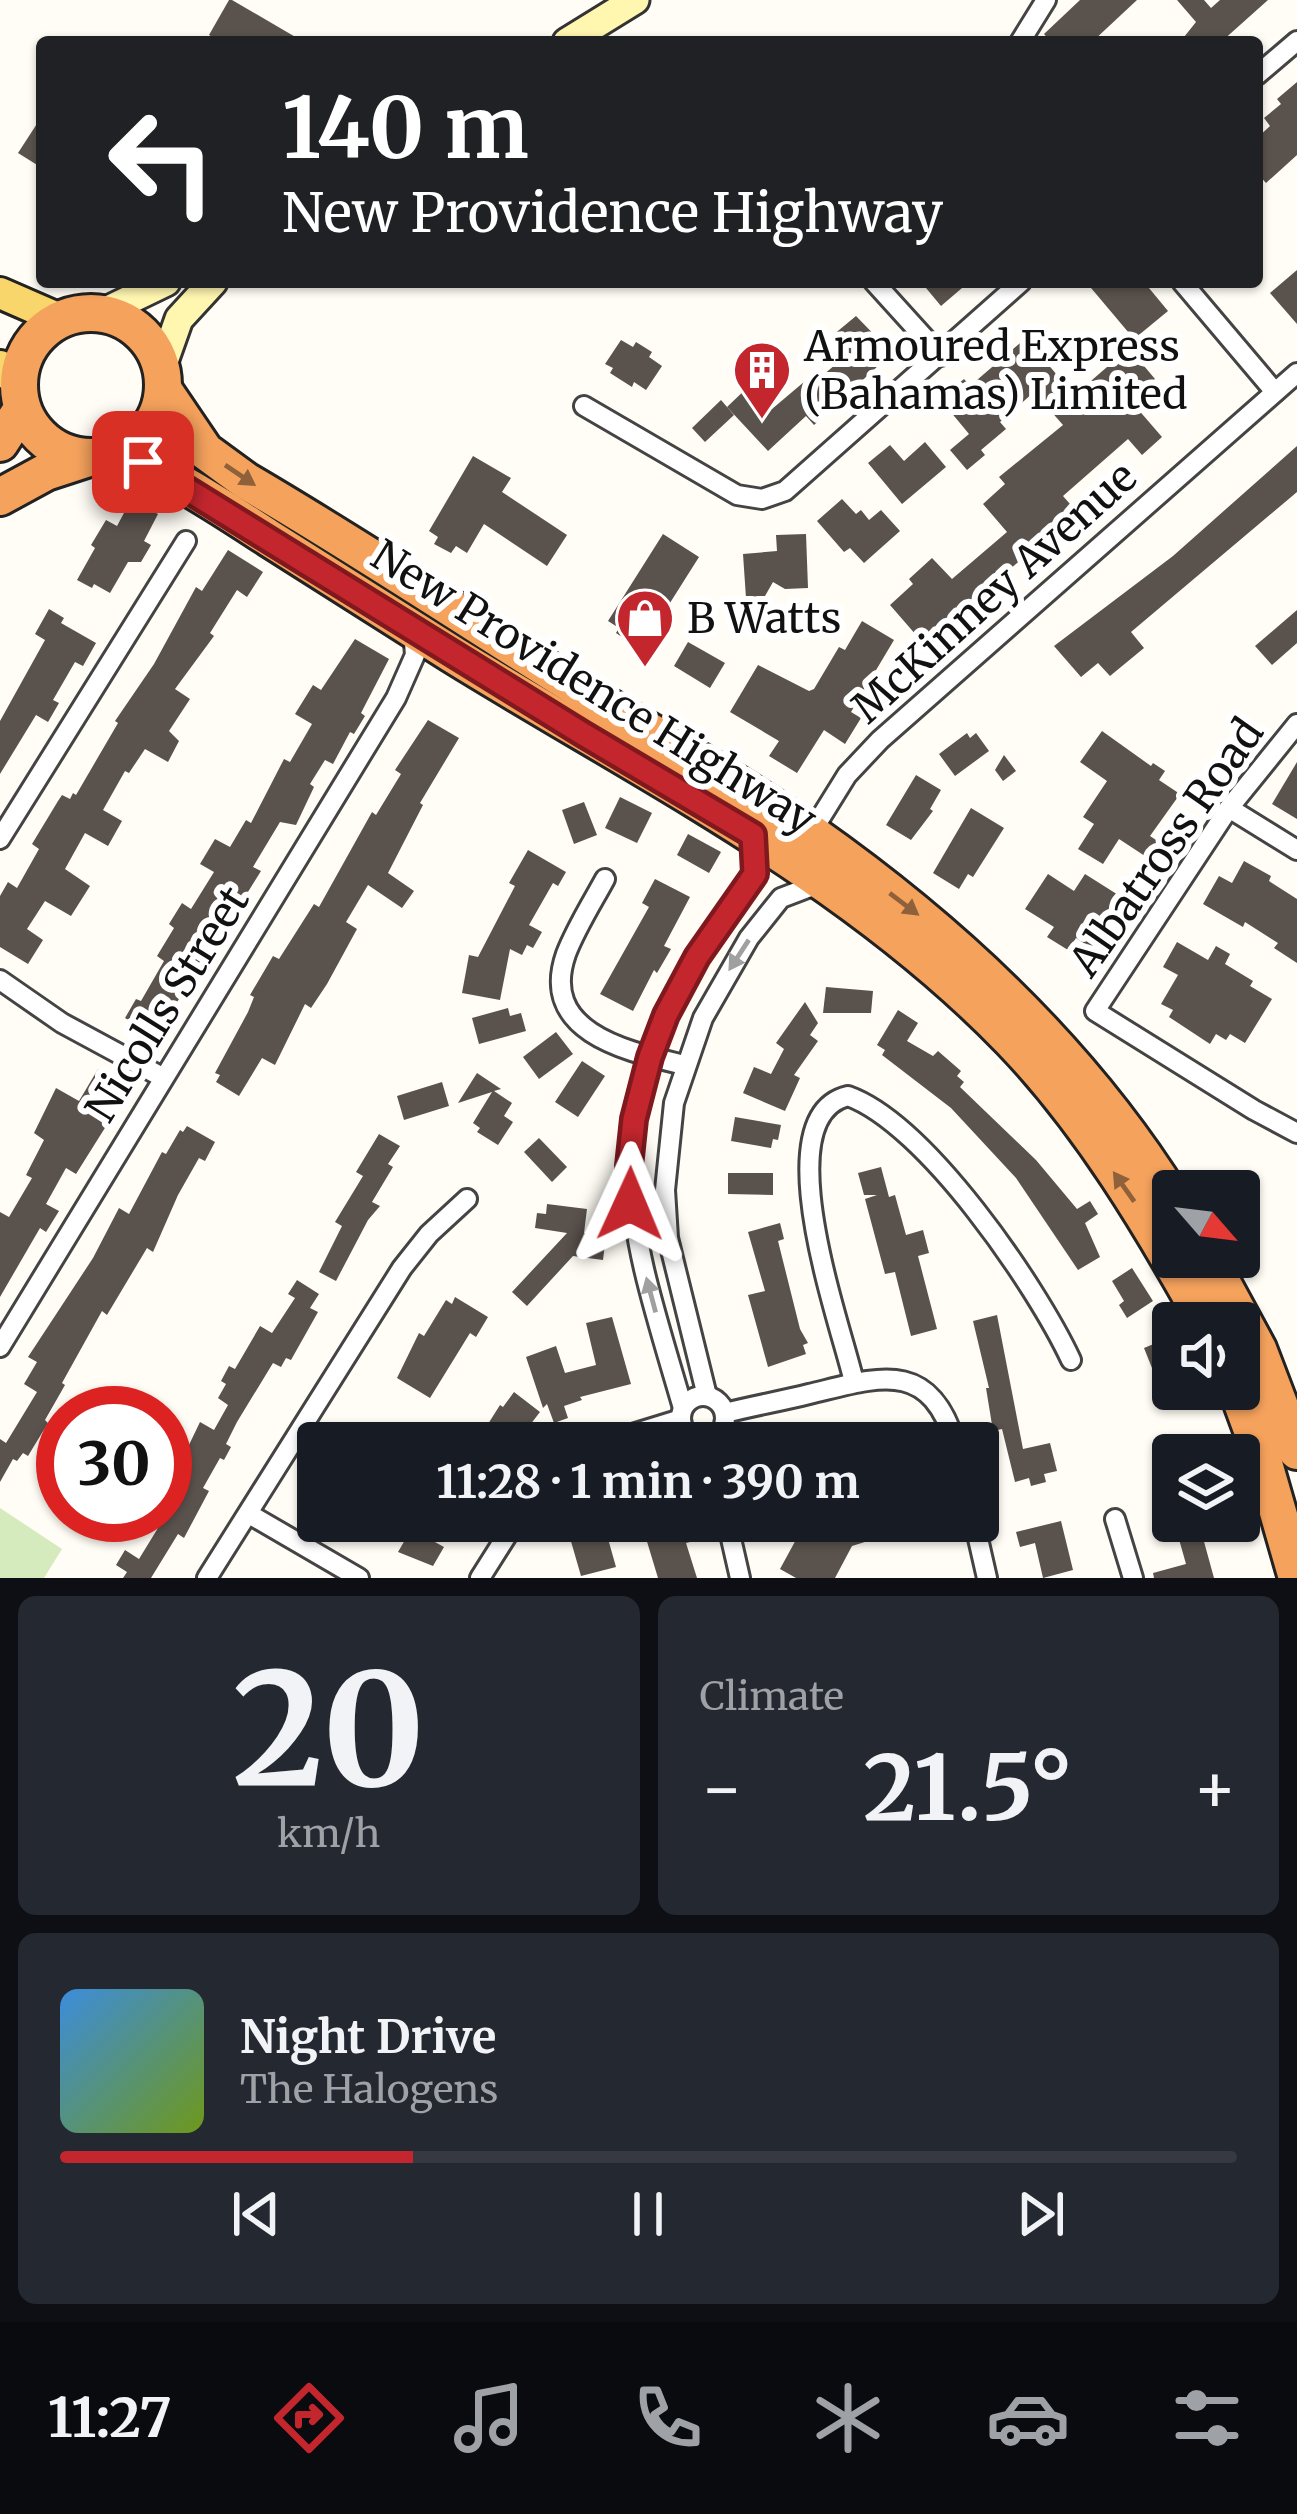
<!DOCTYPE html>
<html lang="en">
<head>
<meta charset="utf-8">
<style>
	:root { --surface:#171b24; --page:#242831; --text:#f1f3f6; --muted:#9ea1a6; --line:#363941; --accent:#c4262e }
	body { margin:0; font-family:Merriweather,serif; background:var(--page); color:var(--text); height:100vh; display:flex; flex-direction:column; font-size:45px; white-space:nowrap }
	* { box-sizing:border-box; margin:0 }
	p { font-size:39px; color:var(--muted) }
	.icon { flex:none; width:66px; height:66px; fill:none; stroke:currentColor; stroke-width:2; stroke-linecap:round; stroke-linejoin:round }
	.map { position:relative; height:1578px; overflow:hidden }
	.sheet { display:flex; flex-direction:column; gap:18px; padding:18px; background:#0d0f14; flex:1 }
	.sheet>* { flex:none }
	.top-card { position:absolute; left:36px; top:36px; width:1227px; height:252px; border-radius:12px; box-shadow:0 3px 9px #0004; background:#202124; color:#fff; overflow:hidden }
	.needle { width:78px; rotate:118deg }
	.tools { position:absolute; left:1152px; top:1170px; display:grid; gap:24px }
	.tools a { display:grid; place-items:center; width:108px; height:108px; border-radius:12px; background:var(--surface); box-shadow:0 3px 9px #0004; font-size:60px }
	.speed { position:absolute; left:36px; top:1386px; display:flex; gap:24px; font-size:60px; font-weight:700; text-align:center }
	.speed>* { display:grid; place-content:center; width:156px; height:156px; border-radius:50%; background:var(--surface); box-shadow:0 3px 9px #0004; line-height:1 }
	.speed .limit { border:18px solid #d22; background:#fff; color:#111 }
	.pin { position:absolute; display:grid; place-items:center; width:102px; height:102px; color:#fff; margin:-51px; border-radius:24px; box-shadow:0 6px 18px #0006 }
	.me { position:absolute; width:132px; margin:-66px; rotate:1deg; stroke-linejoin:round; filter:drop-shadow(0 0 9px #0008) }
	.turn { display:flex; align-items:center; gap:42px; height:252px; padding:0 48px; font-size:54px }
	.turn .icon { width:156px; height:156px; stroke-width:2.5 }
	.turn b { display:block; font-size:84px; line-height:102px }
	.big { font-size:90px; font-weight:700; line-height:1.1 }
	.sheet .widget { flex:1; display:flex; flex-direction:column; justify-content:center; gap:18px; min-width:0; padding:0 42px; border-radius:18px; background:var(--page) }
	.sheet .dial { align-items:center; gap:0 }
	.dial b { font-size:156px; line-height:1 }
	.song { display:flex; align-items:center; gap:36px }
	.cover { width:144px; height:144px; border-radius:18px; background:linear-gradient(135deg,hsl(210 70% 55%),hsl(80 70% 35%)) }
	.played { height:12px; border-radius:6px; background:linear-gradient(90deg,var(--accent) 30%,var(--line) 30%) }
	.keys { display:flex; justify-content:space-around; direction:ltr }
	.heat { display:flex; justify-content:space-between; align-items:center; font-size:66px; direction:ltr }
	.sheet .tiles { flex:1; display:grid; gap:18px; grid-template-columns:1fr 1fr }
	.widget:last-child { grid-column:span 2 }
	.trip { position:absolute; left:297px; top:1422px; width:702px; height:120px; border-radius:12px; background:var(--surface); box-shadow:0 3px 9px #0004; font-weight:700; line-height:120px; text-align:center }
	.tabs { display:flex; height:192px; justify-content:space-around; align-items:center; background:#090b0e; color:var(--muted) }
	.tabs .icon { width:84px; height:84px }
	.tabs .current { color:var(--accent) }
	.tabs b { font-size:54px; color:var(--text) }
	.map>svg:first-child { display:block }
	.green { fill:#d5ebbd }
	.building { fill:#5a524d }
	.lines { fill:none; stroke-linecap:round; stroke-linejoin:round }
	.street-casing { stroke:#444; stroke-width:24 }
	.secondary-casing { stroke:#333; stroke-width:33 }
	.primary-casing { stroke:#222; stroke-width:36 }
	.highway-casing { stroke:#222; stroke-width:42 }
	.street { stroke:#fff; stroke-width:18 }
	.secondary { stroke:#fff6b0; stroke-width:27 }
	.primary { stroke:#f9d66b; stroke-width:30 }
	.highway { stroke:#f5a25d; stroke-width:36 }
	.oneway { fill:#8e613b }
	.oneway2 { fill:#a0a0a0 }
	.route-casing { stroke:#7f191e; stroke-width:30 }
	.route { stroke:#c4262e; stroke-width:21 }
	.labels { text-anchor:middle; stroke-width:12; stroke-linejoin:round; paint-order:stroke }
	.poi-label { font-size:42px; fill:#111; stroke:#fff; text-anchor:start }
	.street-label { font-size:42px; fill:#111; stroke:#fff }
</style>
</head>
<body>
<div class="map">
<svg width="1297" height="1578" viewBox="0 0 1297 1578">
	<rect width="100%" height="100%" fill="#fffdf5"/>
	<polygon class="green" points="0,1508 62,1549 44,1578 0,1578"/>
	<g class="building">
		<polygon points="229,0 232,0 304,42 221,42 209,35"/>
		<polygon points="1080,0 1137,0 1092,42 1051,42 1044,34"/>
		<polygon points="1177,0 1204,0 1211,8 1220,0 1268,0 1221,42 1180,42 1196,22"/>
		<polygon points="1297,82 1297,155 1266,183 1257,173 1257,138 1270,126 1264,118 1281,104 1277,99"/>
		<polygon points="42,116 42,168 18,153"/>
		<polygon points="1297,270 1297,324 1270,293"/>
		<polygon points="921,282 969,282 941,306"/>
		<polygon points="1086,282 1144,282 1168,311 1134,339"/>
		<polygon points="856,316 892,353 814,425 806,416 768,451 727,407 750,385 772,409 811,376 815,382 843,358 827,340"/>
		<polygon points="1026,338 1062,381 1064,378 1077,393 1129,348 1155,379 1130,400 1162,437 1142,455 1128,439 1063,496 1077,512 923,643 890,605 913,584 909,579 932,558 952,579 1007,532 983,504 1005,484 999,477 1063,425 1034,392 1000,422 1006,429 981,450 985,455 967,470 950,450 969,434 940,399 964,379 970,386"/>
		<polygon points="621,340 633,347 636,342 652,352 649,357 662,366 646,390 634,382 632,387 610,373 613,368 605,364"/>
		<polygon points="721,400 734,415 705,442 692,428"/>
		<polygon points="925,442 946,467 902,504 868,463 890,445 904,461"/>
		<polygon points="1297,446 1297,492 1131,632 1144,648 1110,676 1098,663 1081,677 1054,646 1173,556"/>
		<polygon points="473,456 511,478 502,492 567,535 547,566 484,524 467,553 456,546 451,553 434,544 438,537 429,531"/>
		<polygon points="842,499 856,514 861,510 869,520 881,510 900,531 864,563 850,548 844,552 817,521"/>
		<polygon points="131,500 158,514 144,541 151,545 141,562 128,562 110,593 94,584 92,588 77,580 95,548 91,545 106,520 117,526"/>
		<polygon points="663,534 699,557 644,644 634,638 631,643 616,633 619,628 608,621"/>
		<polygon points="806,534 808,588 785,589 773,582 765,596 746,598 743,554 777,551 776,535"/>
		<polygon points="228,550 263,572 247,597 237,590 210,633 214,636 175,689 190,699 169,731 179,741 168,762 145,749 129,773 125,771 103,810 122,821 108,846 85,833 65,869 90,886 71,916 45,901 27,929 43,940 28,964 0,947 0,896 8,882 17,888 39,849 32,844 58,801 62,795 70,799 73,793 76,795 118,723 115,721 154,664 196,587 202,591"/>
		<polygon points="49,609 64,618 61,623 96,643 83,666 75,662 53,700 59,703 48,722 36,715 0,774 0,721 45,640 35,634"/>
		<polygon points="1297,610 1297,643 1272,665 1255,646"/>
		<polygon points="862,621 894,640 851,712 861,718 845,744 824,730 797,773 769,756 779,741 730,712 758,665 809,691 814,689 839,647 845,650"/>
		<polygon points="355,639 389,659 361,713 365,716 354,734 350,732 333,764 325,760 310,784 314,787 296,825 280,822 253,867 261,871 225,929 228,931 215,952 209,949 161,1029 155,1028 152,1033 125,1018 136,999 141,1001 164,961 157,956 174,928 169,924 182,903 191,909 214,872 200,864 215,839 230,847 246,820 251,823 284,759 290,762 312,724 295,714 313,685 321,690"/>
		<polygon points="688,642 725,663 710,688 674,666"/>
		<polygon points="428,720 459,738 420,803 423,805 388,873 414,891 402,908 368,885 346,922 357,929 327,984 311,1008 305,1004 275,1065 262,1058 239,1096 216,1082 220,1075 215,1073 248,1012 254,997 250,995 273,956 279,959 314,904 319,907 372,812 376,815 401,774 395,770"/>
		<polygon points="1102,731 1151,766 1153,763 1165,771 1159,780 1180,794 1150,836 1162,844 1151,860 1119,839 1103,864 1078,849 1094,824 1083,817 1107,781 1080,762"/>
		<polygon points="967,733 970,738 976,733 989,751 955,776 939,754"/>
		<polygon points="1004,755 1016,771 1003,781 995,770"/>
		<polygon points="1297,762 1297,819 1272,804"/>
		<polygon points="916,775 941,790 930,809 933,811 911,840 886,825"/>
		<polygon points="620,797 652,813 637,843 605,828"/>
		<polygon points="584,802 597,835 574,844 562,810"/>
		<polygon points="971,808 1004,828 973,877 968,874 959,889 933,873"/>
		<polygon points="688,834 721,852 709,873 677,855"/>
		<polygon points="528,850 566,872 558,886 553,883 529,925 542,932 533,948 527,945 522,955 510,949 500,1000 462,993 469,955 478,957 515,886 509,883"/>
		<polygon points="1244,861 1271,876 1269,881 1297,899 1297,963 1274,948 1278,943 1245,922 1243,927 1203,904 1219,876 1232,883"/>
		<polygon points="1048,874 1074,891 1085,874 1123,898 1091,948 1076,938 1068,950 1047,937 1054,927 1025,909"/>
		<polygon points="655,879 690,897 664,946 671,949 657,973 654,970 633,1011 600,994 649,907 642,903"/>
		<polygon points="1177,942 1208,960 1216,946 1230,954 1225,964 1253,981 1250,986 1272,999 1245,1043 1230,1034 1226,1040 1216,1034 1210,1044 1169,1017 1173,1010 1161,1004 1178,975 1163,967"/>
		<polygon points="826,987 873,991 871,1013 823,1013"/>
		<polygon points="805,1002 818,1023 810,1035 818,1041 794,1075 800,1078 785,1111 743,1093 754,1067 771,1074 784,1049 776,1043"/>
		<polygon points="508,1008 510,1016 521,1013 526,1031 479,1044 472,1018"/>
		<polygon points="898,1010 918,1023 907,1041 933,1056 938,1051 961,1071 957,1076 964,1082 960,1087 1036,1160 1077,1209 1090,1201 1098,1214 1085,1223 1100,1257 1078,1270 1016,1178 951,1108 882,1055 885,1050 877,1045"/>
		<polygon points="556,1032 573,1054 539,1079 523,1057"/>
		<polygon points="582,1061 605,1076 578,1117 555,1102"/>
		<polygon points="98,1069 130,1088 76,1174 66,1168 46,1204 59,1211 46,1232 40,1228 0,1297 0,1212 9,1217 32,1178 26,1175 44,1140 34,1133 56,1088 79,1101"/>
		<polygon points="477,1073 501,1089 494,1091 512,1103 504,1116 513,1122 498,1145 477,1132 480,1128 473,1123 492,1092 458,1103"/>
		<polygon points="442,1082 449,1106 404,1120 397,1096"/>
		<polygon points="735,1117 781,1125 778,1140 773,1139 771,1148 731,1141"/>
		<polygon points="187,1126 215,1142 205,1161 199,1158 178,1195 153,1252 147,1248 107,1315 102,1311 62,1383 65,1385 45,1420 48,1423 28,1456 23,1453 17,1461 13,1459 0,1482 0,1439 6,1443 37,1392 24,1384 37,1362 28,1357 93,1258 119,1208 129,1214 162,1152 166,1154 180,1130 183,1132"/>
		<polygon points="379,1134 400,1146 388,1164 393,1167 372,1202 380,1206 368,1220 336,1281 319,1272 342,1226 335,1222 363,1176 356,1172"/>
		<polygon points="539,1138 567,1167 552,1182 524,1152"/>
		<polygon points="881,1167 889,1197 895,1195 906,1235 923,1230 929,1253 918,1256 937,1329 911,1336 895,1272 885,1274 865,1199 877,1195 864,1195 858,1173"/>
		<polygon points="728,1173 773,1173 773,1195 728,1194"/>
		<polygon points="547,1204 587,1209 584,1233 606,1236 603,1260 573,1256 527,1306 512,1292 567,1233 535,1228 537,1213 546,1214"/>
		<polygon points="780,1223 784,1239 778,1241 800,1329 808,1343 803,1345 806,1354 768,1367 748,1295 765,1291 748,1232"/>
		<polygon points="1132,1268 1153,1301 1127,1318 1119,1305 1124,1301 1112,1281"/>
		<polygon points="297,1280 319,1294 310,1308 318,1312 291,1360 286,1358 281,1367 273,1363 237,1422 226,1444 231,1447 224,1460 220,1458 203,1488 209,1491 184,1538 178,1534 151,1578 123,1578 127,1572 116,1565 125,1550 139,1559 158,1528 155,1526 165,1515 183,1477 176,1472 200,1422 214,1430 228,1405 218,1398 226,1384 221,1381 229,1366 235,1369 260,1326 272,1333 295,1298 288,1294"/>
		<polygon points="455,1297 488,1317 476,1337 470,1333 430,1398 397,1378 419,1333 424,1336 446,1300 452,1304"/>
		<polygon points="997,1315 1023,1449 1050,1443 1057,1471 1044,1474 1046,1482 1031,1486 1029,1478 1015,1482 1002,1429 993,1431 986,1388 989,1388 973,1321"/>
		<polygon points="612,1317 631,1384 580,1397 582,1400 564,1406 568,1418 554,1423 547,1404 543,1408 526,1357 556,1346 565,1373 596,1365 586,1323"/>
		<polygon points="1173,1336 1173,1370 1156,1378 1144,1348"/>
		<polygon points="514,1392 540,1412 516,1443 476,1443 500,1405 503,1407"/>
		<polygon points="416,1521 432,1521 424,1536 444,1547 433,1566 398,1552"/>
		<polygon points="574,1521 603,1521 616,1567 581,1576 568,1531 576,1528"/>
		<polygon points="662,1521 685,1524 690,1542 686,1543 697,1578 658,1578 645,1535 654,1532 652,1524"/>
		<polygon points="769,1521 862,1521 868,1541 852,1546 835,1578 796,1578 780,1569 798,1536"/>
		<polygon points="1061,1521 1073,1570 1043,1578 1035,1543 1020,1547 1016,1532"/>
		<polygon points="1189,1521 1246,1521 1247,1525 1203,1538 1214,1578 1154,1578 1153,1573 1186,1564 1175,1525"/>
	</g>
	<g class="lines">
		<g class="street-casing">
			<g id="street">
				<polyline points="1020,42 1046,0"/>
				<polyline points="1257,75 1297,41"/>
				<polyline points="874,282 941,356"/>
				<polyline points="1182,282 1275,392"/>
				<polyline points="584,406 737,495 762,499 785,491 1021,282"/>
				<polyline points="1297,724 1229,808 1095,1011 1254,1110 1297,1133"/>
				<polyline points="1229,808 1297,850"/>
				<polyline points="811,833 847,775 880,740 1297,373"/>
				<polyline points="0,839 186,541"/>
				<path d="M605,879C592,903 576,928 566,954C538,1034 631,1052 684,1065"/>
				<polyline points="0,980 62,1023 162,1077"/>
				<polyline points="0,1347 396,698 415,655 413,630"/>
				<path d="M854,1382C841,1325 764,1116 848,1096C926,1124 1036,1285 1071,1360"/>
				<polyline points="707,1396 668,1238 665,1190 674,1103 703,1018 749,938 781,898 823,882"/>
				<circle cx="703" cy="1418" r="22"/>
				<path d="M683,1408C632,1233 596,1147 688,975C701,950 717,928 732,905C739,896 750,885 754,875C757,866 754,849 754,839"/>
				<path d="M725,1413C753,1406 781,1401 809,1394C877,1378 929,1357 955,1443"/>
				<polyline points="603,1443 681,1419"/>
				<polyline points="249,1514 359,1578"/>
				<polyline points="1115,1519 1133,1578"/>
				<polyline points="727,1521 740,1578"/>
				<polyline points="974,1521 987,1578"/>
				<polyline points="207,1578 402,1268 429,1234 467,1199"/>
				<polyline points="480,1578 516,1521"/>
			</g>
		</g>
		<g class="secondary-casing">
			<g id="secondary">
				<polyline points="567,42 635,0"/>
				<polyline points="102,313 166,282"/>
				<polyline points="162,367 179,319 213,282"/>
			</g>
		</g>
		<g class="primary-casing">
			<g id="primary">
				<polyline points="0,293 62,320"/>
				<polyline points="0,366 20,385"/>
			</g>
		</g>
		<g class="highway-casing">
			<g id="highway">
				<circle cx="91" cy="385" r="72"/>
				<path d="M163,389L205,451L246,481C359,547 468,620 579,689C656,736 737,781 811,833C953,933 1081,1052 1173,1200"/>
				<polyline points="0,443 22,409"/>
				<path d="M119,453C172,474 221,507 269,538C330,577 391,616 452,654C644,773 852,875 1011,1040C1090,1122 1151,1224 1206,1323"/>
				<polyline points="0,497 46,472 89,458"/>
				<polyline points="1208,1257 1258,1349 1297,1451"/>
				<polyline points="1237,1389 1263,1460 1297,1578"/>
			</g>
		</g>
		<use href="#street" class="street"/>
		<use href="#secondary" class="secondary"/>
		<use href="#primary" class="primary"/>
		<use href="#highway" class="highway"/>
	</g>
	<defs><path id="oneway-solid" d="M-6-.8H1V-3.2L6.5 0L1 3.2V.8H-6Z" transform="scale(3)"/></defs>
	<g class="oneway">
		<use href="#oneway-solid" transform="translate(240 475) rotate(34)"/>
		<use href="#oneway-solid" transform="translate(904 904) rotate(37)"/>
		<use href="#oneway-solid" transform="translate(1124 1187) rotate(-125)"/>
	</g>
	<g class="oneway2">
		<use href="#oneway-solid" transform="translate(739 955) rotate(123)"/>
		<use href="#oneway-solid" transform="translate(651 1295) rotate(-105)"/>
	</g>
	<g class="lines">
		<g class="route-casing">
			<polyline id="route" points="143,462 583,734 753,835 755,874 697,957 666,1015 650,1057 634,1119 629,1166 630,1204"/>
		</g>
		<use href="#route" class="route"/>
	</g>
	<defs>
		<g id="building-pin" transform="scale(3)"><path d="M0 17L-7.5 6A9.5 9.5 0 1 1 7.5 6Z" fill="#c4262e" stroke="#fff"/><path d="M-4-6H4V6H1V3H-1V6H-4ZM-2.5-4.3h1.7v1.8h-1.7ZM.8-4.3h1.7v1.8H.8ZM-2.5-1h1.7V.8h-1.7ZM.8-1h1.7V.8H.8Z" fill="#fff"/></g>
		<g id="shop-pin" transform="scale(3)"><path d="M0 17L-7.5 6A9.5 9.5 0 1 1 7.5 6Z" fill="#c4262e" stroke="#fff"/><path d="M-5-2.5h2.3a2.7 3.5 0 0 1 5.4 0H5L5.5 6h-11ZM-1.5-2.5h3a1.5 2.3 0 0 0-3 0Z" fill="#fff"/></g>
	</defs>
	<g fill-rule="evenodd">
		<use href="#building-pin" x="762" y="370"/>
		<use href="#shop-pin" x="645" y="618"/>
	</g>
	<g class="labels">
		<g class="poi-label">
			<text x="804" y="361">Armoured Express<tspan x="804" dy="48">(Bahamas) Limited</tspan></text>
			<text x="687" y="633">B Watts</text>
		</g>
		<g class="street-label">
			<text transform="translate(994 592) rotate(-42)" y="15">McKinney Avenue</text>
			<text transform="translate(594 687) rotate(32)" y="15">New Providence Highway</text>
			<text transform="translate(1166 847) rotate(-55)" y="15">Albatross Road</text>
			<text transform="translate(167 1004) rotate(-58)" y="15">Nicolls Street</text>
		</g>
	</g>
</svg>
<div class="tools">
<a><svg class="needle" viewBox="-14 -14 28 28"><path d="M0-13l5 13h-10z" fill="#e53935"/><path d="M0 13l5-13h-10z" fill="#9ea1a6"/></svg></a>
<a><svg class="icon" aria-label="sound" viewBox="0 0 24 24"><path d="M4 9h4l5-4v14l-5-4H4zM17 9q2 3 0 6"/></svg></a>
<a><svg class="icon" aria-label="layers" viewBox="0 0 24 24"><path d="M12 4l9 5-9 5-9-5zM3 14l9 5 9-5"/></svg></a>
</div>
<div class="speed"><div class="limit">30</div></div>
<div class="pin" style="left:143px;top:462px;background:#d93025"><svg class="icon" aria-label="arrive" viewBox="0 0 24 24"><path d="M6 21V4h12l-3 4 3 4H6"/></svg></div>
<svg class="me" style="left:630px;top:1204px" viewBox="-20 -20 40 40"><path d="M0-17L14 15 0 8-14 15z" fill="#c4262e" stroke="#fff" stroke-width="4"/></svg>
<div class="trip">11:28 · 1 min · 390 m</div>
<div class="top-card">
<div class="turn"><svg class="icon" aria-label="left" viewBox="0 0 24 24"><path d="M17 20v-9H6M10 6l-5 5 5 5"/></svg><div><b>140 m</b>New Providence Highway</div></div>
</div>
</div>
<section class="sheet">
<div class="tiles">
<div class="widget dial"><b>20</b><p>km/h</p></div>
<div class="widget"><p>Climate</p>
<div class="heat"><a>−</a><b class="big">21.5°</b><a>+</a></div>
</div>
<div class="widget">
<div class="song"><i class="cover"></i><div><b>Night Drive</b><p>The Halogens</p></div></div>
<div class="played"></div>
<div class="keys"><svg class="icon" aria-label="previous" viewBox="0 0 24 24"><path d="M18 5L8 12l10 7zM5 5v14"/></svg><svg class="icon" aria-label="pause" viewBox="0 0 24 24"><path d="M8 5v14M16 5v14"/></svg><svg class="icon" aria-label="next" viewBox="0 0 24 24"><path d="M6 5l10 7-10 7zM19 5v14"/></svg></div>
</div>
</div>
</section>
<nav class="tabs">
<b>11:27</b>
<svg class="icon current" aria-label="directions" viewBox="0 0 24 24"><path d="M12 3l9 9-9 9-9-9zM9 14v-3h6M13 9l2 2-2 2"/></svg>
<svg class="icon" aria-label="music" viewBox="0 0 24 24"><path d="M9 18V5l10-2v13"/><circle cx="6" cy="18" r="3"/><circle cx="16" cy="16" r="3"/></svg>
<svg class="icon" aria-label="phone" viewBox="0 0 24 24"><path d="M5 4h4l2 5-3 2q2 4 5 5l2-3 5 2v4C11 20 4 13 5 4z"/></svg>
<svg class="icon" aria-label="climate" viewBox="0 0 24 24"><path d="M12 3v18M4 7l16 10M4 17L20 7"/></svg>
<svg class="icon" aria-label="car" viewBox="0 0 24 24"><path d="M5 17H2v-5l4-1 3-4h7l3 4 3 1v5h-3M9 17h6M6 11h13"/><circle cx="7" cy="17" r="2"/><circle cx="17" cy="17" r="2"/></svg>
<svg class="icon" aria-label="filters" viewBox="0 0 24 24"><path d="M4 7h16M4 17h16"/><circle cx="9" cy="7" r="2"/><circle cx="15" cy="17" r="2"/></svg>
</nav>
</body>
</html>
